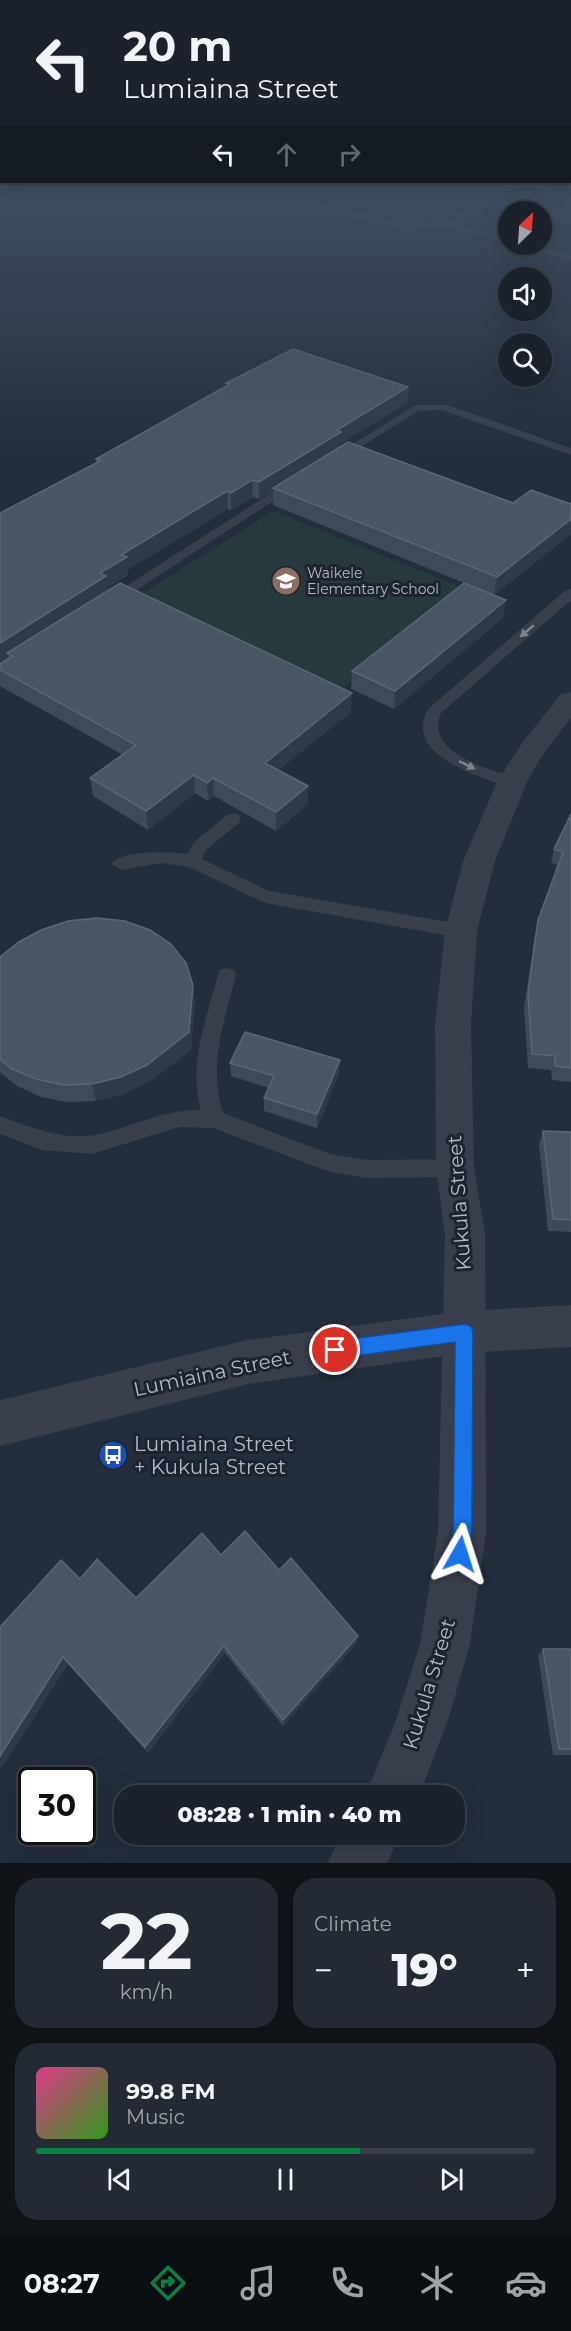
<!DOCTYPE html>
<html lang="en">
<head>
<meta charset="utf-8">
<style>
	:root { --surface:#1b222c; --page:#242a34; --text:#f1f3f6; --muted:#a0a4a9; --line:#393f48; --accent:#0b8043 }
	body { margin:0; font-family:Montserrat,sans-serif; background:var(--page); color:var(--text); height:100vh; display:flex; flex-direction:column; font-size:22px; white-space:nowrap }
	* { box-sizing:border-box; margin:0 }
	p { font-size:20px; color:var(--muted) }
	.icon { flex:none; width:33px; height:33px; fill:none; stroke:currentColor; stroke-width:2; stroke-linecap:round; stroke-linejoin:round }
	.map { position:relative; height:1863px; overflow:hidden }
	.sheet { display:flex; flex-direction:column; gap:15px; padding:15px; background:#0f1318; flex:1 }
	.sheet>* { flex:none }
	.guide { position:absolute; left:0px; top:0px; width:572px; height:183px; box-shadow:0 6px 24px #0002,0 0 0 2px var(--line); background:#1b222c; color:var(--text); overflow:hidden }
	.needle { width:39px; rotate:25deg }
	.tools { position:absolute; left:498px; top:201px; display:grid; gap:12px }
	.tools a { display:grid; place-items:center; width:54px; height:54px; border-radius:50%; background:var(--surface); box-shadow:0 6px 24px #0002,0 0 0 2px var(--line); font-size:30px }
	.speed { position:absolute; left:18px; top:1767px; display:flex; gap:12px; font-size:30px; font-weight:700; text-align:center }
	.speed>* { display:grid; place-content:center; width:78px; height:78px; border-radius:50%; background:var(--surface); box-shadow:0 6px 24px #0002,0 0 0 2px var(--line); line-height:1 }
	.speed .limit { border:3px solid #111; border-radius:9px; background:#fff; color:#111 }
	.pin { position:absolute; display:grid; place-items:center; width:51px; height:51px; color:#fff; margin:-26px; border:3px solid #fff; border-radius:50%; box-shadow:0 2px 6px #0007 }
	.me { position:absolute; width:66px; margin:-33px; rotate:6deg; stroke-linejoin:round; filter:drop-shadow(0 0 4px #0008) }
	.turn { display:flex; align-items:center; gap:21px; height:126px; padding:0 24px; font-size:27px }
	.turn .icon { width:78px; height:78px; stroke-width:2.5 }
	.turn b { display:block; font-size:42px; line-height:51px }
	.lanes { display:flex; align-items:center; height:57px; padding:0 24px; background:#0003; justify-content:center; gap:30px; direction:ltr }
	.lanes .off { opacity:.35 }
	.big { font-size:45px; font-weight:800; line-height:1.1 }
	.sheet .widget { flex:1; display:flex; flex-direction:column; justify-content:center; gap:9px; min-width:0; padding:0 21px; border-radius:24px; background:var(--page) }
	.sheet .dial { align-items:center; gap:0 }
	.dial b { font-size:78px; line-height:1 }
	.song { display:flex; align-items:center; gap:18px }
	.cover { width:72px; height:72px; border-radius:9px; background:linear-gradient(135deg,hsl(330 70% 55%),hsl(110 70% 35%)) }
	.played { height:6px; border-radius:3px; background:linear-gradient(90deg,var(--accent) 65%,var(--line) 65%) }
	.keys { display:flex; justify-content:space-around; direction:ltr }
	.heat { display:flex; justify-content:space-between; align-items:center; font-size:33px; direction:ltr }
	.sheet .tiles { flex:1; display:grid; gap:15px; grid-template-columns:1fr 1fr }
	.widget:last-child { grid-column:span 2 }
	.trip { position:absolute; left:114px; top:1785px; width:351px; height:60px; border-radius:24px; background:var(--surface); box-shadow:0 6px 24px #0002,0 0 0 2px var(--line); font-weight:800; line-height:60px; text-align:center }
	.dock { display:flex; height:96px; justify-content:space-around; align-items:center; background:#0b0e12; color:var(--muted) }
	.dock .icon { width:42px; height:42px }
	.dock .current { color:var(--accent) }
	.dock b { font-size:27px; color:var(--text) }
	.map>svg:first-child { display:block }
	.green { fill:#26393c }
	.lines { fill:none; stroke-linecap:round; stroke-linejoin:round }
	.service { fill:#383f4b; fill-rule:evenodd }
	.minor { fill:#383f4b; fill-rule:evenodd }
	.tertiary { fill:#383f4b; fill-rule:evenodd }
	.wall { fill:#3f4958 }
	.shaded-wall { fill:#2f3948 }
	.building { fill:#4b5664; stroke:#5c6573; stroke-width:1.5 }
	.oneway { fill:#7c838f }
	.route { fill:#1a73e8; stroke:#114b97; stroke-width:1.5 }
	.labels { text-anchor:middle; stroke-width:6; stroke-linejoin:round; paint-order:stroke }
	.far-poi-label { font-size:14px; fill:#b3bac6; stroke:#1d2430; text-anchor:start }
	.near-street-label { font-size:20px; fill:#b3bac6; stroke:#1d2430 }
	.near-poi-label { font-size:20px; fill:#b3bac6; stroke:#1d2430; text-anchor:start }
</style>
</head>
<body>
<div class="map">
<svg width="571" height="1863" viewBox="0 0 571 1863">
	<rect width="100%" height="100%" fill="#242d3b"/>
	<polygon class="green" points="273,511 468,590 332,697 130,601"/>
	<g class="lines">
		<g class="service">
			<path d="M282,196H294C343,208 394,229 445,223C463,220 472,196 492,196L456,224L508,238V243L450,228L404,230Z"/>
			<polygon points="519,244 534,244 571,255 571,261"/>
			<polygon points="416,405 447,405 571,448 571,455 442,410 418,411 340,460 330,458"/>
			<polygon points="288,482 298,485 115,604 105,604 103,601"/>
			<path d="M571,589V600L441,713C424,753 490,770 518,778L520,782L518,786C508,788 496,783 486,779C457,769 405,746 429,708L566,590Z"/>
			<path d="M233,813L239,815L241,819L239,823L206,850L202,859L269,891L461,924L467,926L470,931L467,936L461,938L265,903L189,867L161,863L121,870L112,864C121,849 172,852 187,854L194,842L227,815Z"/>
			<path d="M227,968L234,970L236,975C224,1022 208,1065 223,1113L330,1154L367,1160L455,1159L462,1161L466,1168L462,1175L455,1177L367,1178L330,1172L213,1128L179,1127L92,1154L42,1150L0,1134V1116C28,1126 64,1141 94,1135C131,1128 163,1109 201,1110C188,1064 206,1019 218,975L220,970Z"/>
		</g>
		<g class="minor">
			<polygon points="571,692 571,718 543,754 527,782 495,861 477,931 471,1024 474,1168 485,1234 486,1532 470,1644 448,1720 419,1796 365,1796 396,1720 420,1644 438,1532 445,1234 436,1168 435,1024 445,931 463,861 497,782 522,743 561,694"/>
			<polygon points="341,1834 400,1834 387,1863 328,1863"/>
		</g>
		<polygon class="tertiary" points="571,1305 571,1347 464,1353 248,1384 0,1446 0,1400 248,1340 464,1311"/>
	</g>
	<g class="wall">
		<polygon points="571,199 571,224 550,219 552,209"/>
		<polygon points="226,383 408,387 407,403 340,444 340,446 571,534 494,595 506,600 503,618 394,709 351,689 352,671 464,583 273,505 273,491 259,499 253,497 231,510 228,509 128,569 128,575 108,587 108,590 351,712 278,770 308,786 308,804 276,831 214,796 208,801 195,793 148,830 93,796 90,778 123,755 0,686 0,664 8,658 0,663 96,463 96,459 226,386"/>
		<polygon points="571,814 571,1082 552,1080 551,1070 528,1068 524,1008 535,934 538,920 558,865 551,863 554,849"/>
		<polygon points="0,957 195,1002 191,1050 149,1082 124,1094 96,1101 67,1102 41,1097 17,1086 0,1072"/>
		<polygon points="340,1060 339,1073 317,1128 264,1111 264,1098 269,1088 231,1076 230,1063"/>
		<polygon points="543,1131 571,1132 571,1232 548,1231 539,1144"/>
		<polygon points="221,1555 279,1570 357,1643 283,1726 225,1653 148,1753 68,1664 2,1767 0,1765 0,1627 80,1579 136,1598"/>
		<polygon points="543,1649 571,1649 571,1755 553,1755 538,1656"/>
	</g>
	<g class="shaded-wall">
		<polygon points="408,387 407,403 340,444 340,448 273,488 273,491 259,499 259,482 337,430"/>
		<polygon points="252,480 253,497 231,510 231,493"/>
		<polygon points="227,491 228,509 128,569 128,575 108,587 109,594 7,653 8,658 0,663 0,643 100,573 121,555"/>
		<polygon points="571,519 571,534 494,595 497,577"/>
		<polygon points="506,600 503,618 394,709 395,691"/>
		<polygon points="352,693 351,712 265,781 265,763"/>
		<polygon points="194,775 195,793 148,830 146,811"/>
		<polygon points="213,778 214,796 208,801 207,783"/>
		<polygon points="308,786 308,804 276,831 276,812"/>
		<polygon points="193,985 195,1002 191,1050 149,1082 124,1094 96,1101 92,1084"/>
		<polygon points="340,1060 339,1073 317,1128 317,1114"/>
		<polygon points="358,1636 357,1643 283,1726 283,1720"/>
		<polygon points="224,1646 225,1653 148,1753 145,1747"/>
		<polygon points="63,1657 68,1664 2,1767 0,1765 0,1756"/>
	</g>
	<g class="building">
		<polygon points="571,199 571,213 552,209"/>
		<polygon points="293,349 408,387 337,430 341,432 259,482 252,480 231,493 227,491 121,555 127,557 100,573 106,576 0,643 0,513 100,461 96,459 230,384 226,383"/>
		<polygon points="348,442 513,503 531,490 571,504 571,519 497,577 273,488"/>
		<polygon points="120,583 352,693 265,763 308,786 276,812 213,778 207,783 194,775 146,811 90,778 136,745 0,670 0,664 13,656 7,653"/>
		<polygon points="464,583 506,600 395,691 352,671"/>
		<polygon points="571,814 571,1068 555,1066 555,1056 532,1054 528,994 538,920 563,852 554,849"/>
		<polygon points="97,918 125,921 150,930 171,944 186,963 193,985 189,1032 147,1065 121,1077 92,1084 63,1085 36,1079 12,1069 0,1059 0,957 19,942 41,930 68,921"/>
		<polygon points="245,1032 340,1060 317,1114 264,1098 274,1076 230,1063"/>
		<polygon points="543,1131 571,1132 571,1220 553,1219"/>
		<polygon points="245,1531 279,1570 291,1558 358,1636 283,1720 224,1646 145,1747 63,1657 0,1756 0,1627 61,1560 80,1579 97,1559 136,1598 202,1533 221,1555"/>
		<polygon points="543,1649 571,1649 571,1749 559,1749"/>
	</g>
	<defs><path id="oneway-solid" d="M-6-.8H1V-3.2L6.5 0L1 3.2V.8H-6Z" transform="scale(1.5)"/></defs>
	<g class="oneway">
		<use href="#oneway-solid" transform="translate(527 631) rotate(139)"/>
		<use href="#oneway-solid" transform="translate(467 765) rotate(26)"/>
	</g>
	<linearGradient id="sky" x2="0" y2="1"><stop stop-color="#141920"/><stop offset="0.43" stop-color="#3f4c60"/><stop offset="1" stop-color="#3f4c60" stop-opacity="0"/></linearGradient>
	<rect width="571" height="456" fill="url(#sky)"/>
	<polygon class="route" points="464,1324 471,1326 473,1332 472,1532 467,1561 460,1564 453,1561 450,1554 453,1532 455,1342 335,1359 328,1356 326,1350 328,1344 335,1341"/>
	<defs>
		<g id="school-disc" transform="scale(1.5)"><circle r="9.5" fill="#8d6e63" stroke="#1d2430"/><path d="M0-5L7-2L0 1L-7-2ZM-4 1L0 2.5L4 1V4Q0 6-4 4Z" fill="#fff"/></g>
		<g id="bus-disc" transform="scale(1.5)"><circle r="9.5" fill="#1a4fb4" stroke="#1d2430"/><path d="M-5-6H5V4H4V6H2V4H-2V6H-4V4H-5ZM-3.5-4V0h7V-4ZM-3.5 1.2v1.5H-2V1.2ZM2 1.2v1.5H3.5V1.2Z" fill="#fff"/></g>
	</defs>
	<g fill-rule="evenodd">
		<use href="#school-disc" x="286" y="581"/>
		<use href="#bus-disc" x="113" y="1455"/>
	</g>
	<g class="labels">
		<g class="far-poi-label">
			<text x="307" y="578">Waikele<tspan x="307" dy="16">Elementary School</tspan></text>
		</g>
		<g class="near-street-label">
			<text transform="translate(459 1203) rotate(-94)" y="7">Kukula Street</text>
			<text transform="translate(212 1373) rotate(-12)" y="7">Lumiaina Street</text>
			<text transform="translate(429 1684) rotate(-73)" y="7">Kukula Street</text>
		</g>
		<g class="near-poi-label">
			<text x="134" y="1451">Lumiaina Street<tspan x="134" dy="23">+ Kukula Street</tspan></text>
		</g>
	</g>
</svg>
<div class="tools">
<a><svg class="needle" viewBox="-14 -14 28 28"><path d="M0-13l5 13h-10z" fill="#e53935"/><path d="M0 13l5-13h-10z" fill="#a0a4a9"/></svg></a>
<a><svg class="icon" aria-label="sound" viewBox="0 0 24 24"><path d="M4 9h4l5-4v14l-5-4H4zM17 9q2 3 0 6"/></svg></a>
<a><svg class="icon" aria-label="search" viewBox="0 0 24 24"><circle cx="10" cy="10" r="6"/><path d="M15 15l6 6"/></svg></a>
</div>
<div class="speed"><div class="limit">30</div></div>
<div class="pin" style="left:335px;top:1350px;background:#d93025"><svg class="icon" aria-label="arrive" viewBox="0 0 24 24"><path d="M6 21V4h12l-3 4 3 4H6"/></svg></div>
<svg class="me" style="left:460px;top:1554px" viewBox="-20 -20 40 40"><path d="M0-17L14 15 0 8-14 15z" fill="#1a73e8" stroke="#fff" stroke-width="4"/></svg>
<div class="trip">08:28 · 1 min · 40 m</div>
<div class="guide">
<div class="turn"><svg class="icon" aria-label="left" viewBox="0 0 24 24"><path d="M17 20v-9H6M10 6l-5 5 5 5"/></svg><div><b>20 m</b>Lumiaina Street</div></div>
<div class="lanes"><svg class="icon" aria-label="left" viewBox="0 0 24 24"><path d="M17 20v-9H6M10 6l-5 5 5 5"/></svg><svg class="icon off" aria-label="ahead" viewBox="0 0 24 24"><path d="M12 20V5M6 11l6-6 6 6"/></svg><svg class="icon off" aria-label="right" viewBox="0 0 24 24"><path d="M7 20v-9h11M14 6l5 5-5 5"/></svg></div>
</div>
</div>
<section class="sheet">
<div class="tiles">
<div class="widget dial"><b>22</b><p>km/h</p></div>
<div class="widget"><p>Climate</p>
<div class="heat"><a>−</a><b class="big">19°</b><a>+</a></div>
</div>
<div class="widget">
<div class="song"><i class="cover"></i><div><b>99.8 FM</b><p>Music</p></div></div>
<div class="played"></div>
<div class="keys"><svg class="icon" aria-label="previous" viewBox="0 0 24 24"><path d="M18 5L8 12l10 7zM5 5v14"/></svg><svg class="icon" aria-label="pause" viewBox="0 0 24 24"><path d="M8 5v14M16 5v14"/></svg><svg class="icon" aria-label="next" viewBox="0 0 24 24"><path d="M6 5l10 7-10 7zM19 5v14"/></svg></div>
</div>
</div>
</section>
<nav class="dock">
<b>08:27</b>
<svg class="icon current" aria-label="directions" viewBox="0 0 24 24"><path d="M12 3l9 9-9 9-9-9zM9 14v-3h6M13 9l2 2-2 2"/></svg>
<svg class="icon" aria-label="music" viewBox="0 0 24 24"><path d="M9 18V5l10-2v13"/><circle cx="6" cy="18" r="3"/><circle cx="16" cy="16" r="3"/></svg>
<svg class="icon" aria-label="phone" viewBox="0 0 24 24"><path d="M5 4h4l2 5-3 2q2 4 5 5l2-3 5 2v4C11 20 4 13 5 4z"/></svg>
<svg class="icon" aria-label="climate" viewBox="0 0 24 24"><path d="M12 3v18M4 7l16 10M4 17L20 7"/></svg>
<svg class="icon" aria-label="car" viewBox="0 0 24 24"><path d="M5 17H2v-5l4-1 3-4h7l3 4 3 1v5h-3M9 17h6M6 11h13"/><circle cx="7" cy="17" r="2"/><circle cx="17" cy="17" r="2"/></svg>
</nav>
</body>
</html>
